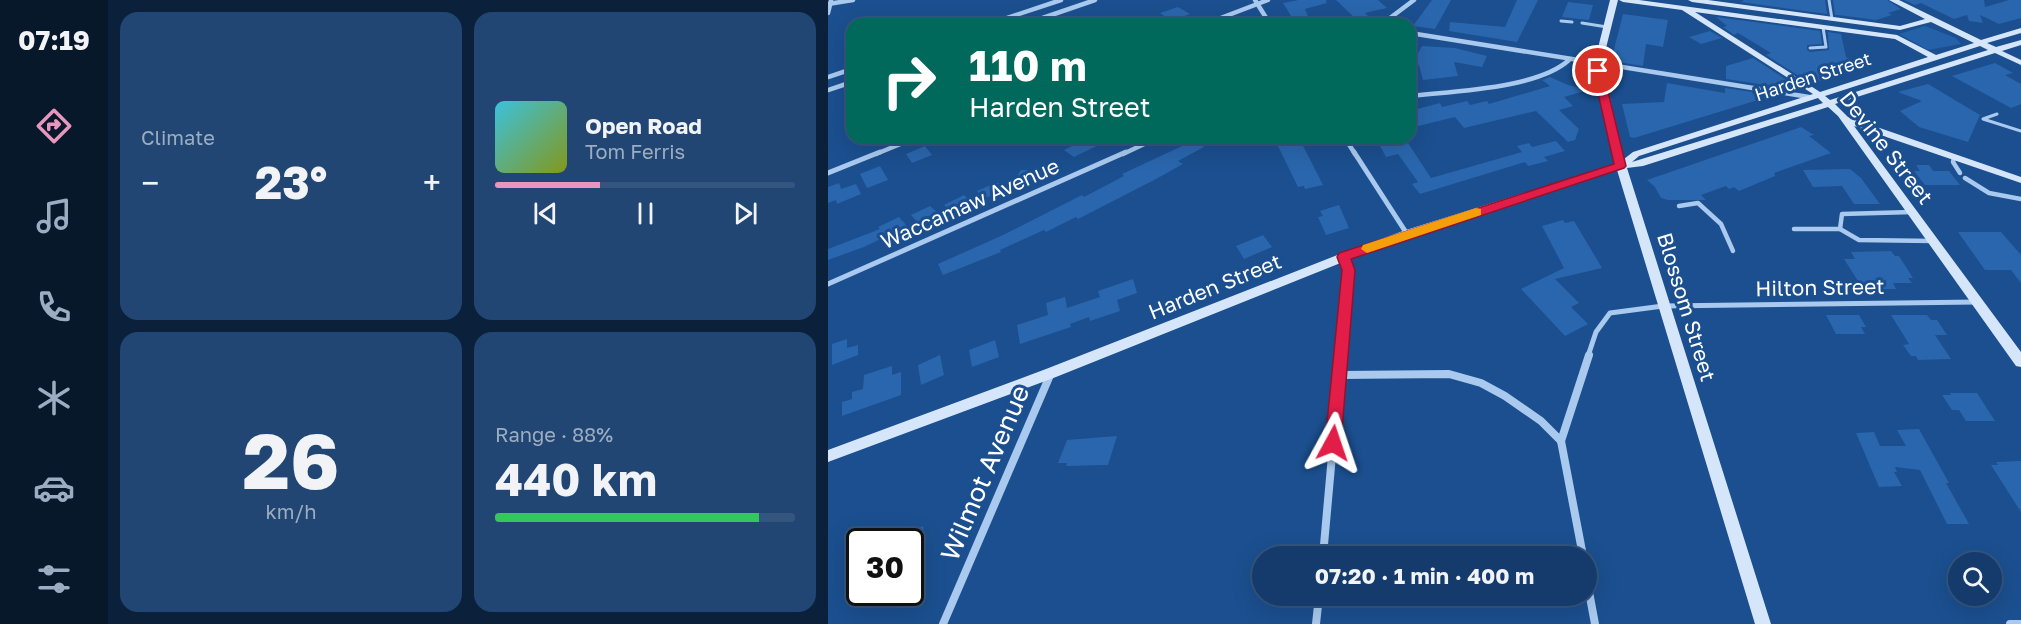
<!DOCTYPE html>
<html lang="en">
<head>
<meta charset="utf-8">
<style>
	:root { --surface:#143b6b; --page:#214673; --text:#f1f3f6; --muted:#9dadc1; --line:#33557e; --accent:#e797bd }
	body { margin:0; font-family:"Golos Text",sans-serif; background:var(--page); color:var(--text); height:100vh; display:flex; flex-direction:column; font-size:22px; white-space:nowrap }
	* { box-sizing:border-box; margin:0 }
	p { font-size:20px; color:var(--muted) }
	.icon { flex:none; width:33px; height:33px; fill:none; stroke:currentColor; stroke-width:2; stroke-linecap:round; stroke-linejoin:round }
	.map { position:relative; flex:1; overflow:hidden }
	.panel { display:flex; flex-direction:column; gap:12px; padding:12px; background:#0b203b; width:720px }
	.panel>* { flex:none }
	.banner { position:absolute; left:18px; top:18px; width:570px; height:126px; border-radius:18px; box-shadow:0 6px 24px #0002,0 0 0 2px var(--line); background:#00695c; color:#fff; overflow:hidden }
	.tools { position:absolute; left:1120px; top:552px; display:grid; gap:12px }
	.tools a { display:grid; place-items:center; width:54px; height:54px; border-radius:50%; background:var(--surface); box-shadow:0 6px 24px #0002,0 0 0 2px var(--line); font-size:30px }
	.speed { position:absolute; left:18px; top:528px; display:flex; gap:12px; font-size:30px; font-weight:700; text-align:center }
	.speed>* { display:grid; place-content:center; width:78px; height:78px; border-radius:50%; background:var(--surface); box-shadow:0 6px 24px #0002,0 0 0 2px var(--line); line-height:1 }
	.speed .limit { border:3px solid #111; border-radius:9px; background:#fff; color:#111 }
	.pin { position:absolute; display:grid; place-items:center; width:51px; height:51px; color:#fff; margin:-26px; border:3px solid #fff; border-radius:50%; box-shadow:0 2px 6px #0007 }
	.me { position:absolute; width:66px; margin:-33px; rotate:5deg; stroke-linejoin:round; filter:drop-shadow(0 0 4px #0008) }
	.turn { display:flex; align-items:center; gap:21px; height:126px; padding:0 24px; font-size:27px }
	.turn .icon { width:78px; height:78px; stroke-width:2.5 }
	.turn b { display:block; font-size:42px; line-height:51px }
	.big { font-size:45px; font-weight:700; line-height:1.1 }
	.panel .tile { flex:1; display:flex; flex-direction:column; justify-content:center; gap:9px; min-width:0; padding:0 21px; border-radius:18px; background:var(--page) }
	.panel .dial { align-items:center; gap:0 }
	.dial b { font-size:78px; line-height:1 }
	.song { display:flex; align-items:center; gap:18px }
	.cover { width:72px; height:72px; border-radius:9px; background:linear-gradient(135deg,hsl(190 70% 55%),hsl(70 70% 35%)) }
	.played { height:6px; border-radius:3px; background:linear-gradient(90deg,var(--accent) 35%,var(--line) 35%) }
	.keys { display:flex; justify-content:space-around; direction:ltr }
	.heat { display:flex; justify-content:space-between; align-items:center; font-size:33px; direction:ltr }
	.charge { height:9px; border-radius:4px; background:linear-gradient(90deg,#34c759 88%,var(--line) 0) }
	.panel .tiles { flex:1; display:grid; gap:12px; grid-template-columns:repeat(2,1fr) }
	.trip { position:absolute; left:424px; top:546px; width:345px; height:60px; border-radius:30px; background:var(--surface); box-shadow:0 6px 24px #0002,0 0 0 2px var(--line); font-weight:700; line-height:60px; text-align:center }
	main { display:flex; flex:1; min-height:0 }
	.dock { display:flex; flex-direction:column; width:108px; justify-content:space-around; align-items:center; background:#08182b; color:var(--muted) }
	.dock .icon { width:42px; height:42px }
	.dock .current { color:var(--accent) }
	.dock b { font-size:27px; color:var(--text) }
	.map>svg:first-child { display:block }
	.green { fill:#2461a8 }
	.building { fill:#2a66ad }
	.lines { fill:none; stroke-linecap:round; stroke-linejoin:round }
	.lane-far1 { stroke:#a9c9ee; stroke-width:3 }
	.lane { stroke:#a9c9ee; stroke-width:4.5 }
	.street-far2 { stroke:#a9c9ee; stroke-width:4.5 }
	.street-far1 { stroke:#a9c9ee; stroke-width:5 }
	.street { stroke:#a9c9ee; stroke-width:8 }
	.secondary { fill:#d6e6fa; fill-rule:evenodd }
	.route { fill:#e11d48; stroke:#92132f; stroke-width:1.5 }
	.slow { fill:#f59e0b }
	.labels { text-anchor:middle; stroke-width:6; stroke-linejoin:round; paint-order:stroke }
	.far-street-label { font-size:18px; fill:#fff; stroke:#1b4f8f }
	.street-label { font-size:21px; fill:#fff; stroke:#1b4f8f }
	.near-street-label { font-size:26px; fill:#fff; stroke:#1b4f8f }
</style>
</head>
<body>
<main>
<nav class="dock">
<b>07:19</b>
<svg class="icon current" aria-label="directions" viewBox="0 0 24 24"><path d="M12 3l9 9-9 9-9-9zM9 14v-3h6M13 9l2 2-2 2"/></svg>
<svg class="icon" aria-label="music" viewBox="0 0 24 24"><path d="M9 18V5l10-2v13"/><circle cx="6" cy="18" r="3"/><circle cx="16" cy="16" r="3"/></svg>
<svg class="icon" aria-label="phone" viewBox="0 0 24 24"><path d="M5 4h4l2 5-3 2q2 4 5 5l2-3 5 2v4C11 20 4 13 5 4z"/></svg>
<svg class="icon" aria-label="climate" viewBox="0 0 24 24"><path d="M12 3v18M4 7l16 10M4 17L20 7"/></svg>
<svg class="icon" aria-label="car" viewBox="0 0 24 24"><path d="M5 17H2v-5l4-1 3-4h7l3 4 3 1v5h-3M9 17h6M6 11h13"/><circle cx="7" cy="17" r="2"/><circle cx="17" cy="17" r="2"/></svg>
<svg class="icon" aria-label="filters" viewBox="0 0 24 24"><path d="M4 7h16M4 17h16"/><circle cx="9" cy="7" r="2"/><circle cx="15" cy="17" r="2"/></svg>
</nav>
<section class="panel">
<div class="tiles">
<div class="tile"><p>Climate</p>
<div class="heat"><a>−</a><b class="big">23°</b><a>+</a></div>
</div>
<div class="tile">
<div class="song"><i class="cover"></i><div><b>Open Road</b><p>Tom Ferris</p></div></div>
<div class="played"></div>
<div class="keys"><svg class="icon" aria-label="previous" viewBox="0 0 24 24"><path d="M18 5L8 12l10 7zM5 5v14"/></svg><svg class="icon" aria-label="pause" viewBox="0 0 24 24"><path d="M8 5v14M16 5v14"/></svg><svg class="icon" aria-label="next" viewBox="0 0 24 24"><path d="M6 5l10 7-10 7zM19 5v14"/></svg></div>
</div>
<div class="tile dial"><b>26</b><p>km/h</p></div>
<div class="tile"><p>Range · 88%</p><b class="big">440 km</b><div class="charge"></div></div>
</div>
</section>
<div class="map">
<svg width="1193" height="624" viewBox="0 0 1193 624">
	<rect width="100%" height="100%" fill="#1b4f8f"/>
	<polygon class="green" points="1097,26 1128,38 1133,44 1100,50 1071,34"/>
	<g class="building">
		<polygon points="471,0 498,0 499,3 477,9 483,24 468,24 455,3"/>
		<polygon points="508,0 550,0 559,8 537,13 542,18 530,21"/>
		<polygon points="604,0 623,0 607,29 585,26"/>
		<polygon points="689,0 710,0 689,42 621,31 622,22 677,27"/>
		<polygon points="916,0 997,0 999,14 913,2"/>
		<polygon points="1005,0 1059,0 1073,9 1060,13 1064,15 1048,20 1010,15 1007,15"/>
		<polygon points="1076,0 1156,0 1157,7 1181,0 1193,0 1193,18 1171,24 1152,15 1155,23 1141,21 1139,15 1126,19 1093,3 1087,5"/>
		<polygon points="740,2 765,5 761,20 734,17"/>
		<polygon points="350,7 362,14 343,21 332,13"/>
		<polygon points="795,14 840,20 835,47 818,44 815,66 783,61"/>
		<polygon points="888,17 992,31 994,44 979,45 979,50 982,52 1001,50 1000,32 1013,34 1018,57 1035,67 991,81 977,75 974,78 938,55 943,53 910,33 906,35 895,27 899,26"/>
		<polygon points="882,31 894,38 873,44 861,37"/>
		<polygon points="594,46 627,48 659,56 654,67 626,62 630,76 595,80 591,65 584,64"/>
		<polygon points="925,58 965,84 958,88 898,79 898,66"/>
		<polygon points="1167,63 1185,73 1177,75 1193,84 1193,104 1183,108 1124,76"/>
		<polygon points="722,77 740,85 760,90 736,97 745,106 731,110 751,129 747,140 740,142 708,111 636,128 627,117 582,128 582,111 612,103 614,107 639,101 642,105 659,101 661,104 722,86 714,80"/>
		<polygon points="839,83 897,93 897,88 924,92 930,100 806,138 802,137 794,104 836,102"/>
		<polygon points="1100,84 1152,115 1140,142 1091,127 1072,111 1094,101 1070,92"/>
		<polygon points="973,127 986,135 981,136 1003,153 946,173 947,176 911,191 906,187 901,189 898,186 873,195 878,200 840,200 833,198 827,187 819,180"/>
		<polygon points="260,138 285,138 246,157 236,150"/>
		<polygon points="446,138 471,138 495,185 477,189 476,186 470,187"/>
		<polygon points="367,140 376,147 350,161 355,164 328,179 250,219 248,217 218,232 216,230 172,250 173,252 115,275 110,264 175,235 254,195 256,197 296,176 294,174"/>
		<polygon points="578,140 603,178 694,152 689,146 701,143 704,147 728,141 737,151 716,157 720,161 700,166 697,162 592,194 584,184 590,182 570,154 558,157 552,146"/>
		<polygon points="97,146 104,155 84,163 78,154"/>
		<polygon points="1088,165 1101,165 1105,171 1121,171 1132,185 1097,185 1086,171 1092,171"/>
		<polygon points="52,166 60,180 39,188 32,174"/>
		<polygon points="1022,169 1033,178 1052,204 1026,204 1014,186 985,187 975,170"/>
		<polygon points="193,170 210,170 201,183 184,183"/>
		<polygon points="11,183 13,189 28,184 33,194 9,204 8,200 0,203 0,187"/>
		<polygon points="167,183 171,183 177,190 155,199 149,191"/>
		<polygon points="136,195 144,203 124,213 116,205"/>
		<polygon points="511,205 521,228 498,235 490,217 495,216 492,211"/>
		<polygon points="102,206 112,215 92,225 83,215"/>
		<polygon points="71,217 79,226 36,247 0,260 0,249 52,229 50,227"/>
		<polygon points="735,220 737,223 746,221 774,268 727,279 751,303 743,307 760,324 737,336 693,289 736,268 714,226"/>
		<polygon points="1130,232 1173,232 1193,255 1193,283 1183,270 1157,270"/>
		<polygon points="435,235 444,247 416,259 408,246"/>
		<polygon points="1063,251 1067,256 1071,256 1085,278 1080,278 1084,283 1065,283 1068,289 1035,289 1016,259 1027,259 1023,252"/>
		<polygon points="305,279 309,293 289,300 292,311 262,321 261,317 242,324 243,327 192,344 189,325 220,315 218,303 237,297 239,308 272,297 270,291"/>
		<polygon points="998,315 1031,315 1038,327 1033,327 1037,334 1008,334"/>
		<polygon points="1063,315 1099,315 1103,320 1109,320 1119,335 1107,335 1123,359 1090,360 1088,356 1083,356 1075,345 1081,344"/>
		<polygon points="19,339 19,348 30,345 30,355 4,365 4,344"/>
		<polygon points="167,340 171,357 144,367 141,350"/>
		<polygon points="112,355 116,375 93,385 90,365"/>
		<polygon points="64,366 64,375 73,372 73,395 14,416 14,402 24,399 24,392 35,389 36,375"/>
		<polygon points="1122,393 1149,393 1167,421 1138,421 1131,410 1124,410 1114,395 1123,395"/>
		<polygon points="1091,429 1121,483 1118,483 1141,524 1119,524 1092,470 1067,467 1069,472 1066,472 1074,486 1051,487 1028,433 1046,432 1052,446 1078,446 1069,430"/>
		<polygon points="289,436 280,465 238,466 239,463 230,463 239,440"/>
		<polygon points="1193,461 1193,512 1163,465 1170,465 1168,462"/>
		<polygon points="95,526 98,546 82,553 82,542 61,542"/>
	</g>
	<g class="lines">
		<g class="lane-far1">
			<polyline points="1001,0 1004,19"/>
			<polyline points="733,21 744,22"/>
			<polyline points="754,23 779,27"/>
			<polyline points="982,48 998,47 995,27"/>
			<polyline points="1169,114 1155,119 1193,131"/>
		</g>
		<g class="lane">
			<polyline points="1126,157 1125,162 1132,173"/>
			<polyline points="1137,178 1161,193 1193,199"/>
			<polyline points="851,206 870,203 893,224 905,251"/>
			<polyline points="966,229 1012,229 1031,240 1105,241"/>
			<polyline points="1012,229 1014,214 1084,212"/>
		</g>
		<g class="street-far2">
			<polyline points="427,0 442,24"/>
			<polyline points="0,4 25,0"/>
			<polyline points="0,13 3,1"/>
			<polyline points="161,24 233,0"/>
			<polyline points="197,24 267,0"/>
			<polyline points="377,24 440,0"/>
			<polyline points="554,24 586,0"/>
			<polyline points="582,33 981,97"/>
			<polyline points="0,77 24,69"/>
			<polyline points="0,90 24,82"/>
			<path d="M582,96C625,91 709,89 741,60"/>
			<polyline points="517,138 527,154"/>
			<polyline points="48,154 87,138"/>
			<polyline points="295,154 329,138"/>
		</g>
		<g class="street-far1">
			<polyline points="526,152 579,234"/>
			<polyline points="0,173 52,152"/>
			<polyline points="0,284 298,152"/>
			<polyline points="513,356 521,270 516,257"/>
			<polyline points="760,356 768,332 782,313 835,306 1149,302"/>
		</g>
		<g class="street">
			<polyline points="512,375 621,374 653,383 677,396 713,421 733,441 755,556"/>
			<polyline points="733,441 761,355"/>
			<polyline points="495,556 513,355"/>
			<polyline points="759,581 767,624"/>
			<polyline points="115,624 223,373"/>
			<polyline points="488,624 491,596"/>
			<polyline points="1182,624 1193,624"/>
		</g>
		<path class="secondary" d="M782,0H790L774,64L796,159L805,152L985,94L854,10L795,2L791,0H811L1069,35L1108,55L1146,43L1103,22L1072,30L864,2L860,0H880L1072,26L1097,19L1061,0H1071L1153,40L1193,28V33L1159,43L1168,47L1193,40V45L1174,51L1193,60V65L1167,53L1007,104L1020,117L1193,177V183L1026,126L1193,352V367L1188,366L1010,116L1000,107L815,166L799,168L943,624H927L789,170L583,237L520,260L228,377L0,462V450L218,369L512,254L575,231L788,164L766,64ZM867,12L1067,39L1100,57L992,92ZM1152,46L1160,50L1002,100L997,96ZM990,98L995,103L804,162L811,156Z"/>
	</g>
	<polygon class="route" points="770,68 775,71 798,166 796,168 523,259 527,270 513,443 511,448 505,450 500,448 497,443 514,270 509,257 511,253 786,164 765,71"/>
	<polygon class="slow" points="648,208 653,209 653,215 539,253 533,249 535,245"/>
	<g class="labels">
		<g class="far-street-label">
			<text transform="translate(985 77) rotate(-18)" y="6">Harden Street</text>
		</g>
		<g class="street-label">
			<text transform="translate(1058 148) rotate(52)" y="7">Devine Street</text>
			<text transform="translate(142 204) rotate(-24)" y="7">Waccamaw Avenue</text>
			<text transform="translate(387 287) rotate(-22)" y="7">Harden Street</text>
			<text transform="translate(992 288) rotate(-1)" y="7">Hilton Street</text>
			<text transform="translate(858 307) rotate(73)" y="7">Blossom Street</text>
		</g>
		<g class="near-street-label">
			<text transform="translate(157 473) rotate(-67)" y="9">Wilmot Avenue</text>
		</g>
	</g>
</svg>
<div class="tools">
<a><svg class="icon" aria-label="search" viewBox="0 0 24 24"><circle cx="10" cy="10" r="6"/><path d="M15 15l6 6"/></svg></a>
</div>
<div class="speed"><div class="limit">30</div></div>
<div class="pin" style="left:770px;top:71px;background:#d93025"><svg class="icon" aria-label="arrive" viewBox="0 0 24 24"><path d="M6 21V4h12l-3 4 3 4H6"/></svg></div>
<svg class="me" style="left:505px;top:443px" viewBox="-20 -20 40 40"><path d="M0-17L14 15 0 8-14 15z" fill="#e11d48" stroke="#fff" stroke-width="4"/></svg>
<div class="trip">07:20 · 1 min · 400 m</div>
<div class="banner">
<div class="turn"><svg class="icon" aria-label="right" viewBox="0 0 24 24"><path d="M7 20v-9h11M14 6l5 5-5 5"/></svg><div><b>110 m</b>Harden Street</div></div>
</div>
</div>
</main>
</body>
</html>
